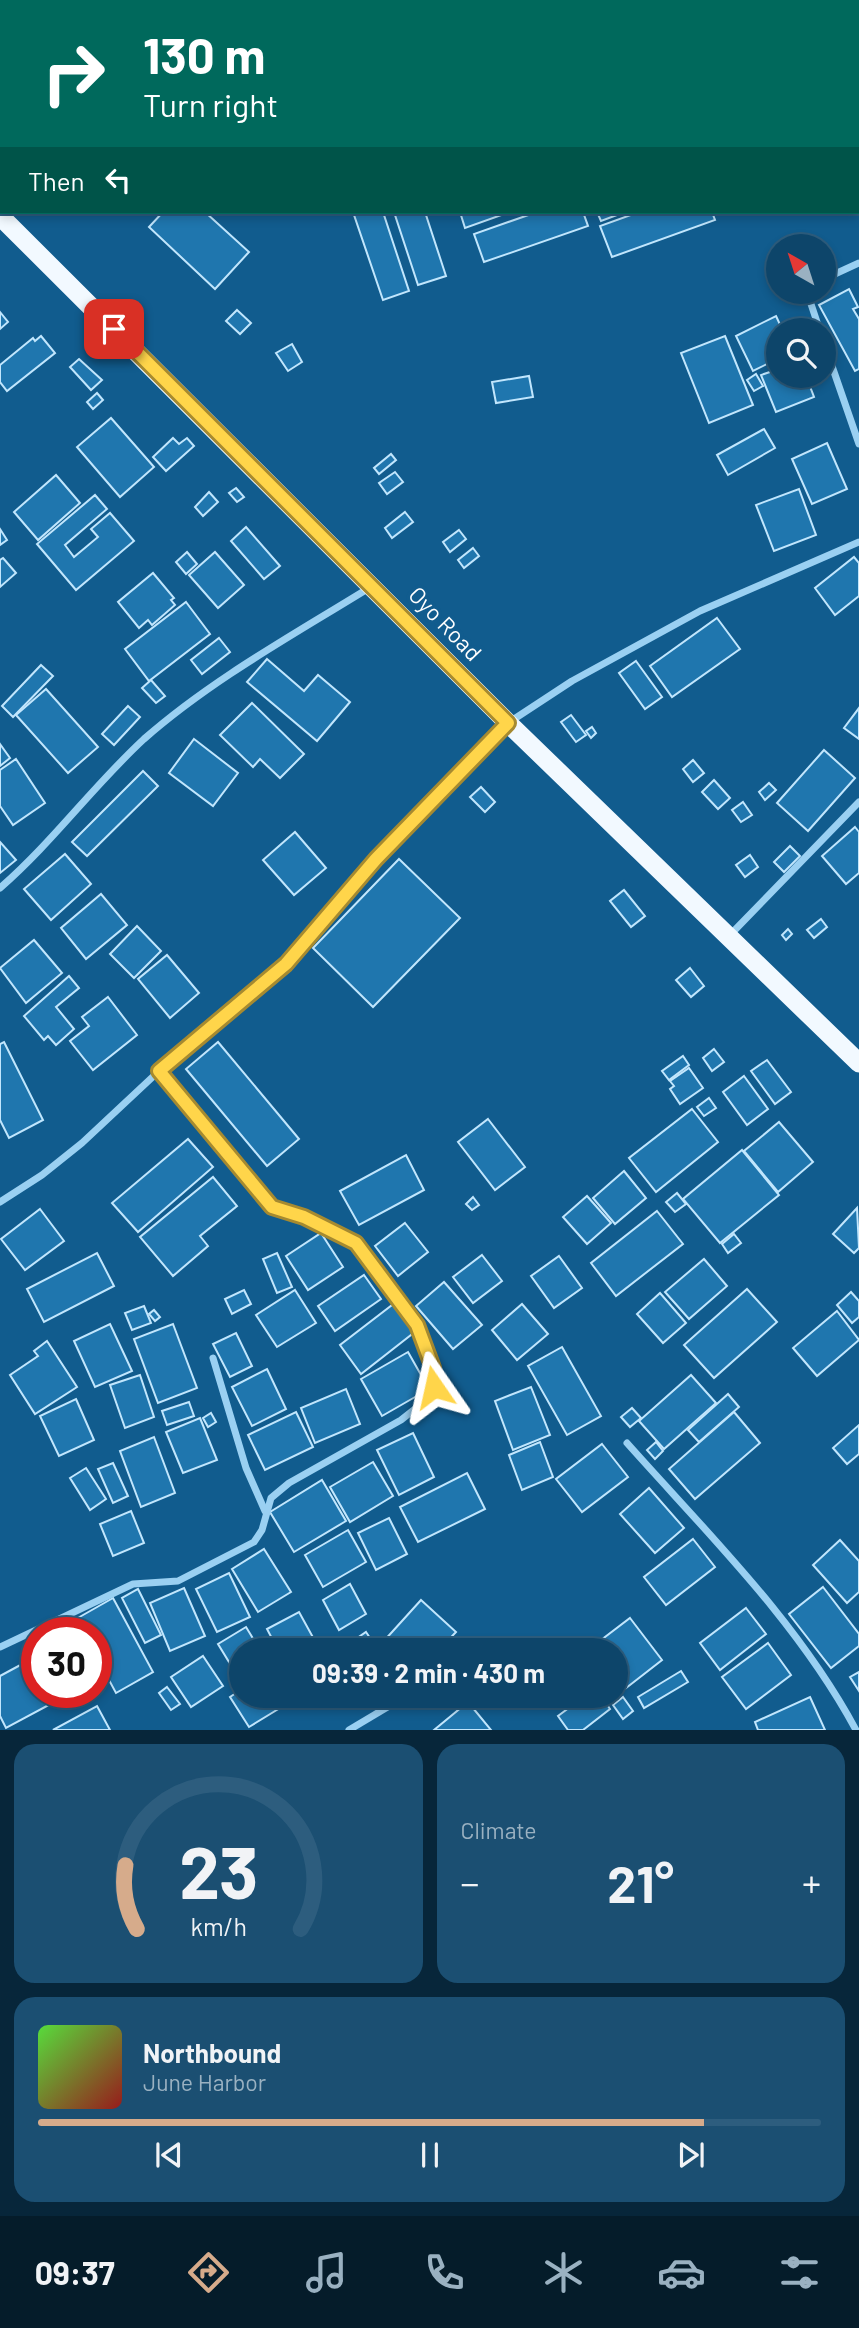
<!DOCTYPE html>
<html lang="en">
<head>
<meta charset="utf-8">
<style>
	:root { --surface:#0d456a; --page:#1b4f72; --text:#f1f3f6; --muted:#9ab1c1; --line:#2d5d7e; --accent:#d6ab8b }
	body { margin:0; font-family:Barlow,sans-serif; background:var(--page); color:var(--text); height:100vh; display:flex; flex-direction:column; font-size:26px; white-space:nowrap }
	* { box-sizing:border-box; margin:0 }
	p { font-size:23px; color:var(--muted) }
	.icon { flex:none; width:38px; height:38px; fill:none; stroke:currentColor; stroke-width:2; stroke-linecap:round; stroke-linejoin:round }
	.map { position:relative; height:1730px; overflow:hidden }
	.side { display:flex; flex-direction:column; gap:14px; padding:14px; background:#07263a; flex:1 }
	.side>* { flex:none }
	.banner { position:absolute; left:0px; top:0px; width:859px; height:214px; box-shadow:0 4px 10px #0003,0 0 0 2px var(--line); background:#00695c; color:#fff; overflow:hidden }
	.needle { width:46px; rotate:321deg }
	.tools { position:absolute; left:766px; top:234px; display:grid; gap:14px }
	.tools a { display:grid; place-items:center; width:70px; height:70px; border-radius:50%; background:var(--surface); box-shadow:0 4px 10px #0003,0 0 0 2px var(--line); font-size:35px }
	.speed { position:absolute; left:21px; top:1617px; display:flex; gap:14px; font-size:35px; font-weight:700; text-align:center }
	.speed>* { display:grid; place-content:center; width:91px; height:91px; border-radius:50%; background:var(--surface); box-shadow:0 4px 10px #0003,0 0 0 2px var(--line); line-height:1 }
	.speed .limit { border:10px solid #d22; background:#fff; color:#111 }
	.pin { position:absolute; display:grid; place-items:center; width:60px; height:60px; color:#fff; margin:-30px; border-radius:14px; box-shadow:0 4px 10px #0006 }
	.me { position:absolute; width:77px; margin:-38px; rotate:349deg; stroke-linejoin:round; filter:drop-shadow(0 0 5px #0008) }
	.turn { display:flex; align-items:center; gap:24px; height:147px; padding:0 28px; font-size:32px }
	.turn .icon { width:91px; height:91px; stroke-width:2.5 }
	.turn b { display:block; font-size:49px; line-height:60px }
	.then { display:flex; align-items:center; height:66px; padding:0 28px; background:#0003; gap:14px; font-size:26px }
	.big { font-size:52px; font-weight:700; line-height:1.1 }
	.side .widget { flex:1; display:flex; flex-direction:column; justify-content:center; gap:10px; min-width:0; padding:0 24px; border-radius:21px; background:var(--page) }
	.side .dial { align-items:center; gap:0 }
	.dial svg { height:182px; overflow:visible; fill:none; stroke:var(--line); stroke-width:7; stroke-linecap:round; text-anchor:middle }
	.dial text { fill:var(--text); stroke:none }
	.song { display:flex; align-items:center; gap:21px }
	.cover { width:84px; height:84px; border-radius:10px; background:linear-gradient(135deg,hsl(110 70% 55%),hsl(0 70% 35%)) }
	.played { height:7px; border-radius:4px; background:linear-gradient(90deg,var(--accent) 85%,var(--line) 85%) }
	.keys { display:flex; justify-content:space-around; direction:ltr }
	.heat { display:flex; justify-content:space-between; align-items:center; font-size:38px; direction:ltr }
	.side .tiles { flex:1; display:grid; gap:14px; grid-template-columns:1fr 1fr }
	.widget:last-child { grid-column:span 2 }
	.trip { position:absolute; left:229px; top:1638px; width:399px; height:70px; border-radius:35px; background:var(--surface); box-shadow:0 4px 10px #0003,0 0 0 2px var(--line); font-weight:700; line-height:70px; text-align:center }
	.tabs { display:flex; height:112px; justify-content:space-around; align-items:center; background:#051c2a; color:var(--muted) }
	.tabs .icon { width:49px; height:49px }
	.tabs .selected { color:var(--accent) }
	.tabs b { font-size:32px; color:var(--text) }
	.map>svg:first-child { display:block }
	.building { fill:#1f76ae; stroke:#c1e6fd; stroke-width:2 }
	.lines { fill:none; stroke-linecap:round; stroke-linejoin:round }
	.minor { stroke:#9ad0f2; stroke-width:7 }
	.trunk { stroke:#f2f9ff; stroke-width:19 }
	.route-casing { stroke:#a68a30; stroke-width:18 }
	.route { stroke:#ffd54a; stroke-width:12 }
	.labels { text-anchor:middle; stroke-width:7; stroke-linejoin:round; paint-order:stroke }
	.street-label { font-size:23px; fill:#fff; stroke:#115c8e }
</style>
</head>
<body>
<div class="map">
<svg width="859" height="1730" viewBox="0 0 859 1730">
	<rect width="100%" height="100%" fill="#115c8e"/>
	<g class="building">
		<polygon points="79,0 125,0 126,2 80,2"/>
		<polygon points="163,212 205,212 249,252 215,289 149,227"/>
		<polygon points="353,212 383,212 409,291 383,300"/>
		<polygon points="394,212 425,212 446,276 418,285"/>
		<polygon points="460,212 510,212 465,228"/>
		<polygon points="537,212 583,212 588,226 484,262 474,234"/>
		<polygon points="597,212 625,212 601,221"/>
		<polygon points="639,212 712,212 715,220 612,257 600,226"/>
		<polygon points="849,289 858,307 853,309 859,319 859,369 855,371 819,305"/>
		<polygon points="237,310 251,323 240,334 226,321"/>
		<polygon points="0,312 8,322 0,329"/>
		<polygon points="776,316 783,331 779,331 779,358 753,371 736,336"/>
		<polygon points="41,336 55,353 7,391 0,382 0,365 33,338 35,341"/>
		<polygon points="725,336 753,405 709,423 681,353"/>
		<polygon points="292,344 302,362 288,371 276,353"/>
		<polygon points="79,359 102,380 91,390 70,367"/>
		<polygon points="779,369 779,376 806,376 814,397 776,412 761,375"/>
		<polygon points="756,374 763,386 754,391 747,380"/>
		<polygon points="529,376 533,397 496,403 492,382"/>
		<polygon points="97,393 103,400 93,409 87,402"/>
		<polygon points="111,418 154,467 120,497 77,447"/>
		<polygon points="764,429 775,448 728,475 717,455"/>
		<polygon points="173,438 179,444 187,438 194,446 166,471 153,457"/>
		<polygon points="827,443 847,489 812,504 792,459"/>
		<polygon points="391,454 396,460 379,474 374,468"/>
		<polygon points="395,472 403,482 387,494 379,483"/>
		<polygon points="56,475 80,503 38,540 14,512"/>
		<polygon points="236,488 244,497 237,502 229,493"/>
		<polygon points="799,489 816,535 774,551 756,505"/>
		<polygon points="209,492 218,502 203,516 195,507"/>
		<polygon points="95,495 107,509 65,545 74,557 98,537 91,529 110,513 134,541 76,590 37,544"/>
		<polygon points="405,512 413,522 392,538 385,528"/>
		<polygon points="246,527 280,566 264,579 231,541"/>
		<polygon points="0,529 7,540 0,545"/>
		<polygon points="459,530 466,539 450,552 443,542"/>
		<polygon points="473,548 479,556 464,568 458,560"/>
		<polygon points="187,552 197,564 186,574 176,562"/>
		<polygon points="215,552 244,585 218,608 189,575"/>
		<polygon points="854,557 859,563 859,596 835,615 815,588"/>
		<polygon points="3,558 16,573 0,587 0,560"/>
		<polygon points="153,573 174,598 171,600 175,605 152,625 148,620 139,628 118,602"/>
		<polygon points="186,602 210,634 149,681 125,649"/>
		<polygon points="717,618 740,649 672,697 650,666"/>
		<polygon points="219,638 230,652 202,674 191,660"/>
		<polygon points="267,659 304,691 318,675 350,702 317,741 247,682"/>
		<polygon points="636,661 662,697 645,709 619,673"/>
		<polygon points="41,665 53,676 13,717 2,706"/>
		<polygon points="151,680 165,696 156,703 142,688"/>
		<polygon points="46,689 98,747 68,773 16,715"/>
		<polygon points="252,703 304,754 280,778 260,759 253,767 220,735"/>
		<polygon points="128,706 140,717 114,745 102,734"/>
		<polygon points="859,708 859,739 844,728"/>
		<polygon points="571,715 586,735 576,742 561,722"/>
		<polygon points="592,727 596,733 591,738 586,731"/>
		<polygon points="194,739 238,773 213,806 169,773"/>
		<polygon points="0,744 10,758 0,766"/>
		<polygon points="824,750 855,778 808,831 777,803"/>
		<polygon points="16,759 45,803 13,825 0,806 0,770"/>
		<polygon points="693,760 704,773 693,782 683,769"/>
		<polygon points="143,771 158,786 87,856 72,842"/>
		<polygon points="714,780 730,798 718,809 702,792"/>
		<polygon points="769,783 776,790 765,800 759,792"/>
		<polygon points="481,787 495,802 485,812 470,797"/>
		<polygon points="743,802 752,815 741,822 732,810"/>
		<polygon points="855,827 859,832 859,873 846,884 822,856"/>
		<polygon points="295,832 326,868 294,895 263,860"/>
		<polygon points="0,842 16,860 0,873"/>
		<polygon points="790,846 800,856 784,872 774,862"/>
		<polygon points="65,854 91,884 51,920 24,889"/>
		<polygon points="750,855 758,867 745,877 736,865"/>
		<polygon points="399,859 460,918 373,1007 313,948"/>
		<polygon points="624,890 645,916 631,927 610,901"/>
		<polygon points="101,894 127,925 86,959 61,928"/>
		<polygon points="821,919 827,927 814,938 807,930"/>
		<polygon points="137,926 161,951 134,978 110,954"/>
		<polygon points="788,929 792,934 786,940 782,935"/>
		<polygon points="34,940 62,973 26,1003 0,968"/>
		<polygon points="167,955 199,993 170,1018 138,979"/>
		<polygon points="690,968 704,986 691,997 676,980"/>
		<polygon points="69,976 79,988 56,1007 74,1029 56,1045 48,1036 44,1040 24,1016"/>
		<polygon points="108,997 137,1035 93,1070 70,1041 89,1026 82,1017"/>
		<polygon points="4,1042 43,1120 9,1138 0,1120 0,1044"/>
		<polygon points="218,1042 299,1139 267,1166 186,1069"/>
		<polygon points="714,1049 724,1062 712,1071 703,1058"/>
		<polygon points="683,1056 689,1065 669,1080 662,1071"/>
		<polygon points="767,1060 791,1092 775,1104 751,1071"/>
		<polygon points="689,1068 703,1088 680,1104 670,1089 674,1086 670,1081"/>
		<polygon points="744,1076 768,1109 747,1125 723,1092"/>
		<polygon points="709,1098 716,1108 704,1116 697,1107"/>
		<polygon points="692,1109 718,1142 656,1192 629,1158"/>
		<polygon points="488,1119 525,1167 495,1190 458,1142"/>
		<polygon points="779,1122 813,1162 778,1192 744,1151"/>
		<polygon points="188,1139 213,1167 138,1232 112,1203"/>
		<polygon points="742,1150 779,1195 720,1243 683,1199"/>
		<polygon points="406,1155 424,1190 359,1225 340,1191"/>
		<polygon points="624,1171 646,1198 615,1224 593,1198"/>
		<polygon points="213,1177 237,1206 200,1236 208,1246 173,1276 140,1237"/>
		<polygon points="677,1193 686,1204 675,1212 666,1202"/>
		<polygon points="587,1196 611,1223 587,1244 563,1217"/>
		<polygon points="473,1197 479,1205 472,1210 466,1204"/>
		<polygon points="857,1208 859,1248 854,1253 833,1234"/>
		<polygon points="40,1209 64,1241 25,1270 1,1239"/>
		<polygon points="657,1211 683,1244 616,1296 591,1263"/>
		<polygon points="405,1223 428,1252 398,1276 375,1246"/>
		<polygon points="321,1233 343,1267 308,1290 286,1256"/>
		<polygon points="734,1234 741,1243 728,1253 722,1244"/>
		<polygon points="97,1253 114,1286 44,1322 27,1289"/>
		<polygon points="277,1253 292,1287 277,1293 263,1259"/>
		<polygon points="482,1255 502,1281 473,1303 453,1277"/>
		<polygon points="559,1256 582,1288 554,1308 531,1276"/>
		<polygon points="704,1259 727,1286 689,1319 665,1292"/>
		<polygon points="364,1275 381,1299 335,1331 318,1306"/>
		<polygon points="444,1282 482,1325 453,1349 416,1306"/>
		<polygon points="747,1289 777,1322 714,1378 684,1345"/>
		<polygon points="244,1290 251,1304 232,1314 225,1299"/>
		<polygon points="295,1290 316,1323 277,1347 256,1315"/>
		<polygon points="851,1292 859,1301 859,1317 852,1323 837,1305"/>
		<polygon points="660,1293 686,1323 663,1343 637,1314"/>
		<polygon points="396,1302 416,1331 361,1374 340,1345"/>
		<polygon points="522,1304 548,1334 517,1360 492,1330"/>
		<polygon points="144,1306 151,1323 132,1330 125,1313"/>
		<polygon points="154,1310 160,1317 155,1321 149,1314"/>
		<polygon points="837,1311 859,1340 817,1376 793,1348"/>
		<polygon points="110,1324 132,1371 95,1387 74,1341"/>
		<polygon points="173,1324 197,1388 158,1403 134,1339"/>
		<polygon points="236,1333 252,1366 230,1377 213,1344"/>
		<polygon points="47,1341 77,1387 35,1414 10,1375 38,1356 34,1351"/>
		<polygon points="562,1347 601,1416 567,1435 528,1366"/>
		<polygon points="408,1352 429,1389 382,1416 361,1379"/>
		<polygon points="267,1369 286,1409 252,1426 232,1387"/>
		<polygon points="140,1375 154,1417 125,1428 110,1385"/>
		<polygon points="691,1375 716,1403 664,1449 639,1421"/>
		<polygon points="531,1387 550,1435 513,1450 495,1401"/>
		<polygon points="346,1389 360,1424 315,1443 301,1408"/>
		<polygon points="728,1394 739,1407 699,1442 688,1430"/>
		<polygon points="76,1399 94,1440 59,1456 40,1416"/>
		<polygon points="189,1402 194,1416 167,1425 162,1411"/>
		<polygon points="632,1408 641,1418 630,1427 621,1417"/>
		<polygon points="296,1412 313,1447 265,1470 248,1435"/>
		<polygon points="734,1412 760,1443 695,1499 669,1469"/>
		<polygon points="211,1413 216,1422 208,1427 203,1418"/>
		<polygon points="200,1418 217,1460 183,1473 166,1432"/>
		<polygon points="859,1425 859,1454 847,1464 833,1448"/>
		<polygon points="413,1433 434,1477 399,1495 377,1450"/>
		<polygon points="154,1437 175,1493 141,1507 120,1451"/>
		<polygon points="540,1442 553,1477 522,1490 509,1455"/>
		<polygon points="656,1442 663,1451 655,1459 647,1450"/>
		<polygon points="602,1444 628,1477 582,1512 556,1479"/>
		<polygon points="373,1462 393,1496 350,1522 330,1487"/>
		<polygon points="113,1463 128,1496 113,1503 98,1469"/>
		<polygon points="86,1468 106,1499 90,1510 70,1478"/>
		<polygon points="467,1473 485,1509 418,1542 400,1507"/>
		<polygon points="322,1480 346,1521 294,1552 270,1512"/>
		<polygon points="649,1488 684,1528 655,1553 620,1514"/>
		<polygon points="131,1511 144,1543 113,1556 100,1524"/>
		<polygon points="389,1518 407,1554 376,1570 358,1533"/>
		<polygon points="348,1530 366,1562 323,1587 305,1555"/>
		<polygon points="693,1539 715,1567 666,1605 644,1577"/>
		<polygon points="840,1540 859,1561 859,1592 847,1603 813,1565"/>
		<polygon points="264,1549 291,1592 258,1612 232,1569"/>
		<polygon points="229,1573 250,1617 217,1632 196,1589"/>
		<polygon points="350,1584 366,1614 339,1630 323,1600"/>
		<polygon points="823,1587 859,1634 859,1646 831,1668 789,1614"/>
		<polygon points="184,1588 205,1636 170,1651 150,1603"/>
		<polygon points="138,1589 161,1635 145,1643 122,1598"/>
		<polygon points="113,1598 153,1672 116,1693 96,1656 96,1633 84,1633 76,1619"/>
		<polygon points="421,1600 456,1632 439,1650 392,1650 383,1642"/>
		<polygon points="746,1608 766,1634 720,1670 700,1643"/>
		<polygon points="299,1612 315,1641 297,1650 278,1650 267,1629"/>
		<polygon points="630,1618 662,1660 612,1699 609,1696 616,1696 616,1650 588,1650"/>
		<polygon points="246,1627 260,1650 242,1650 240,1680 218,1644"/>
		<polygon points="366,1632 378,1650 340,1650"/>
		<polygon points="768,1643 791,1675 746,1709 722,1677"/>
		<polygon points="37,1656 37,1692 73,1692 6,1728 0,1716 0,1676"/>
		<polygon points="203,1656 223,1686 191,1707 171,1677"/>
		<polygon points="681,1671 688,1682 644,1708 638,1697"/>
		<polygon points="859,1672 859,1691 850,1677"/>
		<polygon points="167,1687 180,1704 171,1710 159,1693"/>
		<polygon points="242,1689 242,1696 272,1696 280,1708 249,1727 230,1697"/>
		<polygon points="283,1696 310,1696 290,1708"/>
		<polygon points="585,1696 601,1696 610,1709 583,1730 568,1730 558,1716"/>
		<polygon points="623,1697 633,1711 623,1719 613,1705"/>
		<polygon points="810,1697 825,1730 758,1730 755,1722"/>
		<polygon points="468,1702 491,1730 434,1730"/>
		<polygon points="97,1706 110,1730 53,1730"/>
	</g>
	<g class="lines">
		<g class="minor">
			<polyline points="239,2 242,0"/>
			<polyline points="0,142 2,140"/>
			<polyline points="824,279 859,263"/>
			<polyline points="807,292 820,331"/>
			<polyline points="824,343 859,444"/>
			<path d="M0,888C52,843 93,786 144,739C211,680 293,635 369,588"/>
			<polyline points="730,935 859,802"/>
			<polyline points="0,1202 42,1175 82,1143 159,1071 286,964 376,859 508,723 572,681 700,611 859,542"/>
			<polyline points="213,1358 246,1468 265,1511"/>
			<path d="M627,1443C708,1534 798,1622 856,1730"/>
			<polyline points="0,1647 133,1584 178,1581 254,1542 262,1530 271,1498 289,1483 401,1420 420,1405 434,1387 433,1368 417,1325 356,1243 304,1217 272,1207 159,1071"/>
			<polyline points="484,1650 487,1649"/>
			<polyline points="349,1730 406,1696"/>
		</g>
		<polyline class="trunk" points="0,216 508,723 859,1063"/>
	</g>
	<g class="lines">
		<g class="route-casing">
			<polyline id="route" points="114,329 508,723 376,859 286,964 159,1071 272,1207 304,1217 356,1243 417,1325 433,1368 434,1387"/>
		</g>
		<use href="#route" class="route"/>
	</g>
	<g class="labels">
		<g class="street-label">
			<text transform="translate(445 624) rotate(46)" y="8">Oyo Road</text>
		</g>
	</g>
</svg>
<div class="tools">
<a><svg class="needle" viewBox="-14 -14 28 28"><path d="M0-13l5 13h-10z" fill="#e53935"/><path d="M0 13l5-13h-10z" fill="#9ab1c1"/></svg></a>
<a><svg class="icon" aria-label="search" viewBox="0 0 24 24"><circle cx="10" cy="10" r="6"/><path d="M15 15l6 6"/></svg></a>
</div>
<div class="speed"><div class="limit">30</div></div>
<div class="pin" style="left:114px;top:329px;background:#d93025"><svg class="icon" aria-label="arrive" viewBox="0 0 24 24"><path d="M6 21V4h12l-3 4 3 4H6"/></svg></div>
<svg class="me" style="left:434px;top:1387px" viewBox="-20 -20 40 40"><path d="M0-17L14 15 0 8-14 15z" fill="#ffd54a" stroke="#fff" stroke-width="4"/></svg>
<div class="trip">09:39 · 2 min · 430 m</div>
<div class="banner">
<div class="turn"><svg class="icon" aria-label="right" viewBox="0 0 24 24"><path d="M7 20v-9h11M14 6l5 5-5 5"/></svg><div><b>130 m</b>Turn right</div></div>
<div class="then">Then<svg class="icon" aria-label="left" viewBox="0 0 24 24"><path d="M17 20v-9H6M10 6l-5 5 5 5"/></svg></div>
</div>
</div>
<section class="side">
<div class="tiles">
<div class="widget dial"><svg viewBox="0 0 100 80">
<path d="M14 69A42 42 0 1 1 86 69"/>
<path d="M14 69A42 42 0 0 1 9 41" stroke="#d6ab8b"/>
<text x="50" y="56" font-size="32" font-weight="700">23</text>
<text x="50" y="72" font-size="11">km/h</text>
</svg></div>
<div class="widget"><p>Climate</p>
<div class="heat"><a>−</a><b class="big">21°</b><a>+</a></div>
</div>
<div class="widget">
<div class="song"><i class="cover"></i><div><b>Northbound</b><p>June Harbor</p></div></div>
<div class="played"></div>
<div class="keys"><svg class="icon" aria-label="previous" viewBox="0 0 24 24"><path d="M18 5L8 12l10 7zM5 5v14"/></svg><svg class="icon" aria-label="pause" viewBox="0 0 24 24"><path d="M8 5v14M16 5v14"/></svg><svg class="icon" aria-label="next" viewBox="0 0 24 24"><path d="M6 5l10 7-10 7zM19 5v14"/></svg></div>
</div>
</div>
</section>
<nav class="tabs">
<b>09:37</b>
<svg class="icon selected" aria-label="directions" viewBox="0 0 24 24"><path d="M12 3l9 9-9 9-9-9zM9 14v-3h6M13 9l2 2-2 2"/></svg>
<svg class="icon" aria-label="music" viewBox="0 0 24 24"><path d="M9 18V5l10-2v13"/><circle cx="6" cy="18" r="3"/><circle cx="16" cy="16" r="3"/></svg>
<svg class="icon" aria-label="phone" viewBox="0 0 24 24"><path d="M5 4h4l2 5-3 2q2 4 5 5l2-3 5 2v4C11 20 4 13 5 4z"/></svg>
<svg class="icon" aria-label="climate" viewBox="0 0 24 24"><path d="M12 3v18M4 7l16 10M4 17L20 7"/></svg>
<svg class="icon" aria-label="car" viewBox="0 0 24 24"><path d="M5 17H2v-5l4-1 3-4h7l3 4 3 1v5h-3M9 17h6M6 11h13"/><circle cx="7" cy="17" r="2"/><circle cx="17" cy="17" r="2"/></svg>
<svg class="icon" aria-label="filters" viewBox="0 0 24 24"><path d="M4 7h16M4 17h16"/><circle cx="9" cy="7" r="2"/><circle cx="15" cy="17" r="2"/></svg>
</nav>
</body>
</html>
